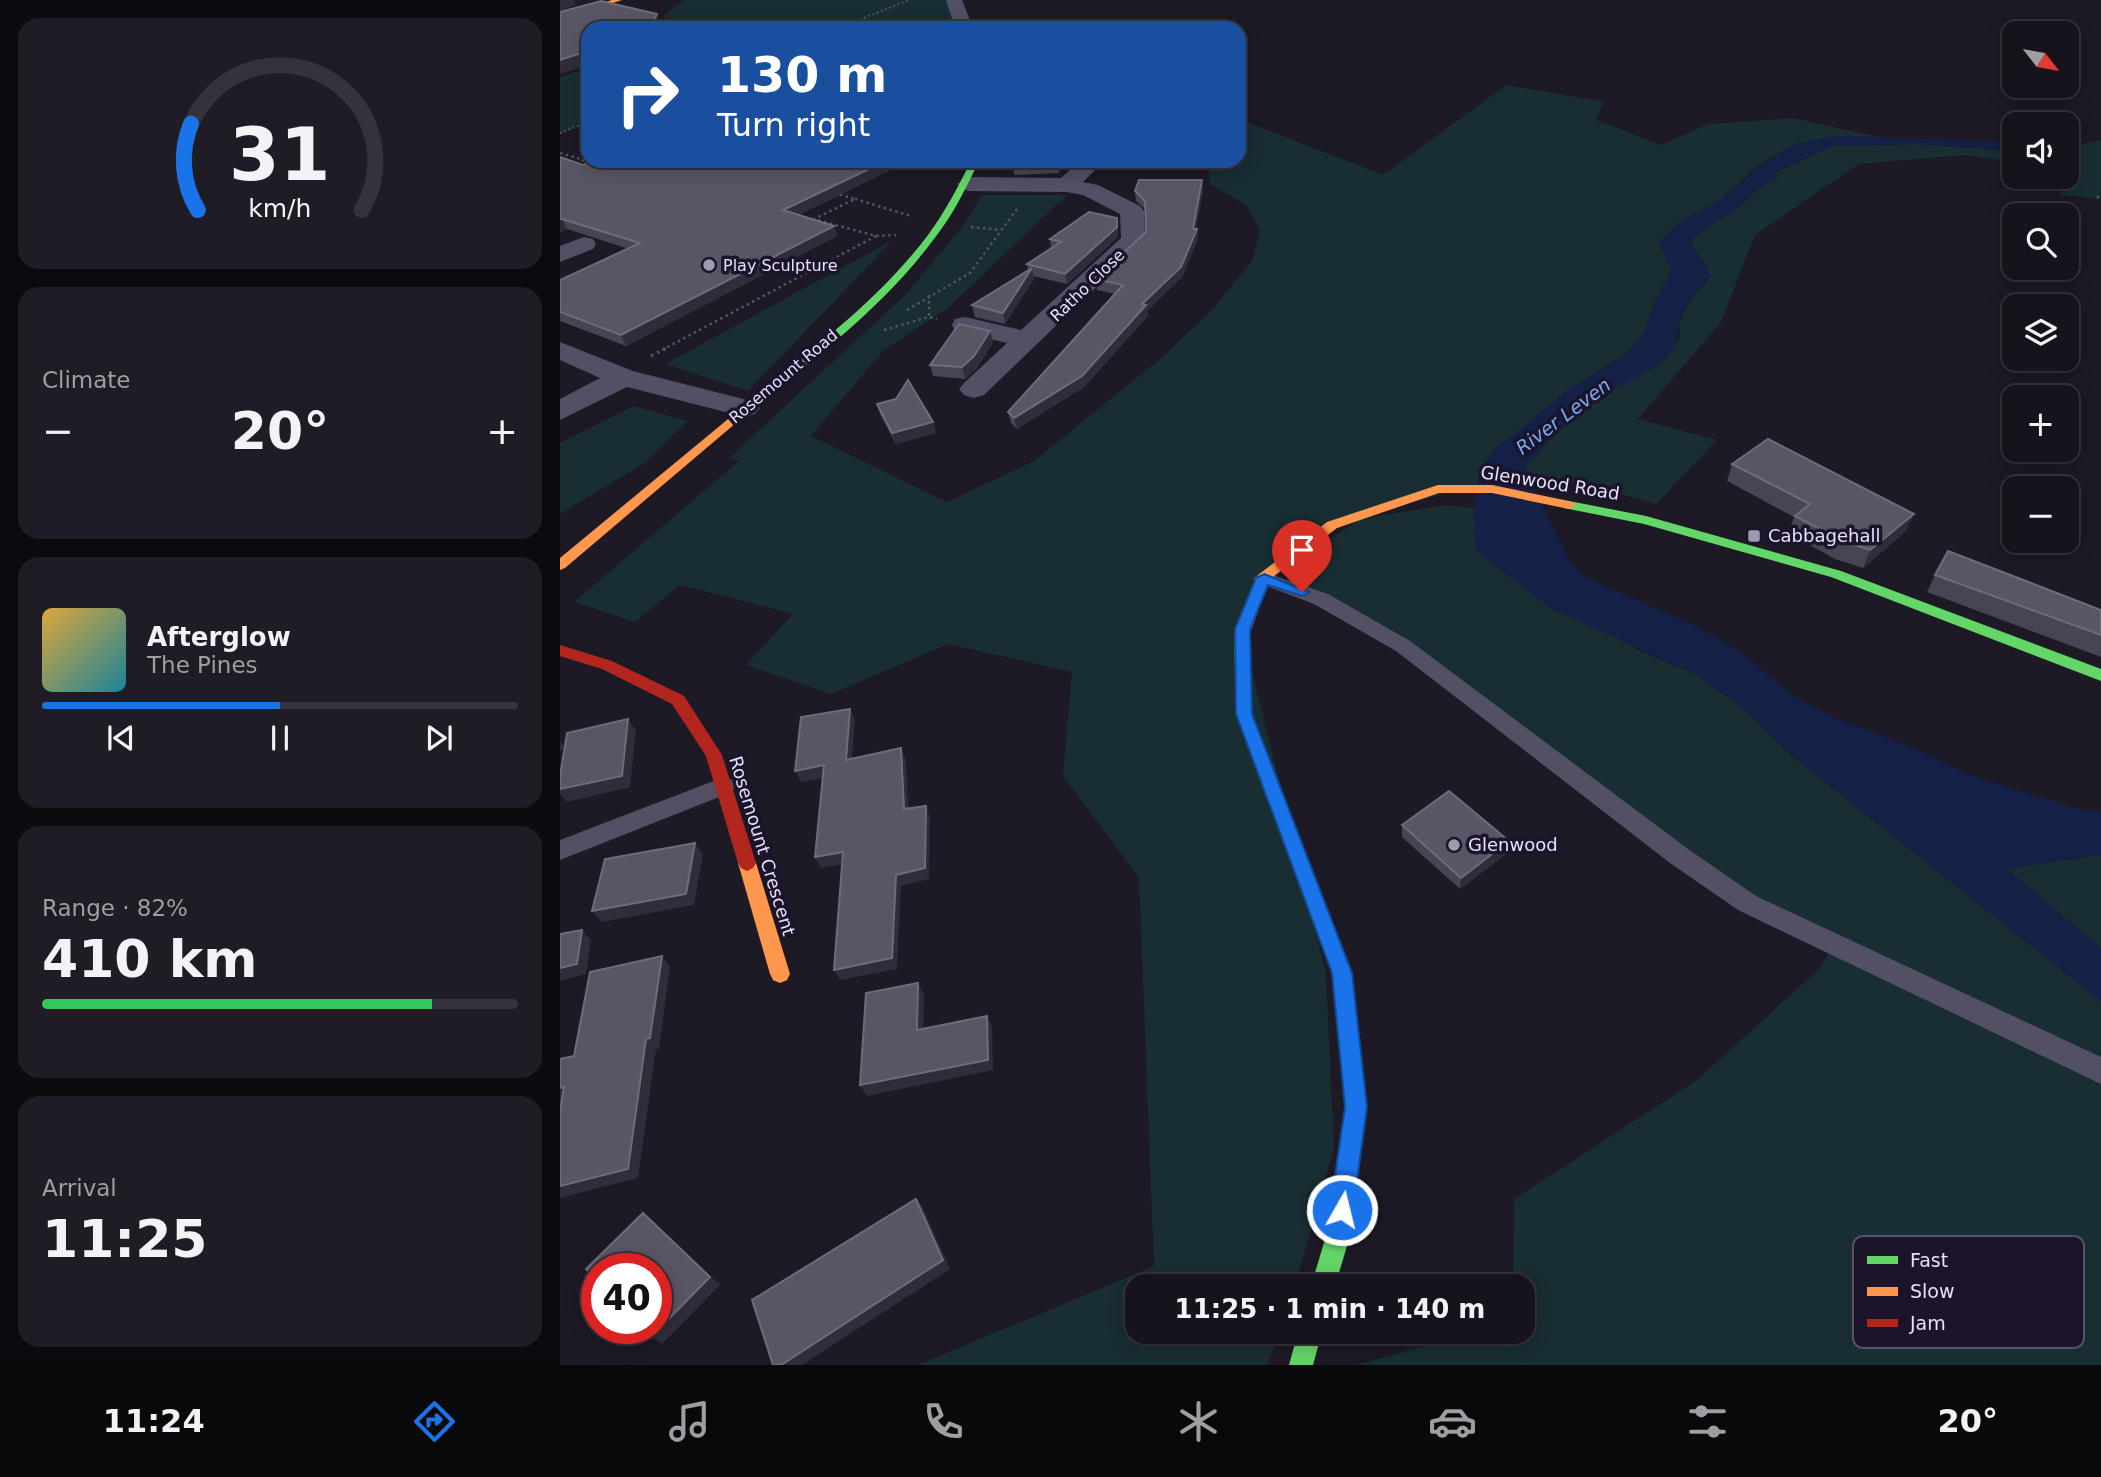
<!DOCTYPE html>
<html lang="en">
<head>
<meta charset="utf-8">
<style>
	:root { --surface:#16131c; --page:#1f1c25; --text:#f1f3f6; --muted:#9e9ea3; --line:#35323b; --accent:#1a73e8 }
	body { margin:0; font-family:"DejaVu Sans",sans-serif; background:var(--page); color:var(--text); height:100vh; display:flex; flex-direction:column; font-size:26px; white-space:nowrap }
	* { box-sizing:border-box; margin:0 }
	p { font-size:23px; color:var(--muted) }
	.icon { flex:none; width:38px; height:38px; fill:none; stroke:currentColor; stroke-width:2; stroke-linecap:round; stroke-linejoin:round }
	.map { position:relative; flex:1; overflow:hidden }
	.sheet { display:flex; flex-direction:column; gap:18px; padding:18px; background:#0c0a0f; width:560px }
	.sheet>* { flex:none }
	.banner { position:absolute; left:21px; top:21px; width:665px; height:147px; border-radius:21px; box-shadow:0 4px 18px #0003,0 0 0 2px var(--line); background:#1a4fa0; color:#fff; overflow:hidden }
	.needle { width:46px; rotate:121deg }
	.fabs { position:absolute; left:1442px; top:21px; display:grid; gap:14px }
	.fabs a { display:grid; place-items:center; width:77px; height:77px; border-radius:14px; background:var(--surface); box-shadow:0 4px 18px #0003,0 0 0 2px var(--line); font-size:35px }
	.speed { position:absolute; left:21px; top:1253px; display:flex; gap:14px; font-size:35px; font-weight:700; text-align:center }
	.speed>* { display:grid; place-content:center; width:91px; height:91px; border-radius:50%; background:var(--surface); box-shadow:0 4px 18px #0003,0 0 0 2px var(--line); line-height:1 }
	.speed .limit { border:10px solid #d22; background:#fff; color:#111 }
	.pin { position:absolute; display:grid; place-items:center; width:60px; height:60px; color:#fff; margin:-72px -30px; border-radius:50% 50% 50% 0; rotate:-45deg; box-shadow:0 0 7px #0007 }
	.pin .icon { rotate:45deg }
	.me { position:absolute; width:77px; margin:-38px; rotate:8deg; stroke-linejoin:round; filter:drop-shadow(0 0 5px #0008) }
	.turn { display:flex; align-items:center; gap:24px; height:147px; padding:0 21px; font-size:32px }
	.turn .icon { width:91px; height:91px; stroke-width:2.5 }
	.turn b { display:block; font-size:49px; line-height:60px }
	.big { font-size:52px; font-weight:600; line-height:1.1 }
	.sheet .tile { flex:1; display:flex; flex-direction:column; justify-content:center; gap:10px; min-width:0; padding:0 24px; border-radius:21px; background:var(--page) }
	.sheet .dial { align-items:center; gap:0 }
	.dial svg { height:182px; overflow:visible; fill:none; stroke:var(--line); stroke-width:7; stroke-linecap:round; text-anchor:middle }
	.dial text { fill:var(--text); stroke:none }
	.song { display:flex; align-items:center; gap:21px }
	.cover { width:84px; height:84px; border-radius:10px; background:linear-gradient(135deg,hsl(40 70% 55%),hsl(190 70% 35%)) }
	.played { height:7px; border-radius:4px; background:linear-gradient(90deg,var(--accent) 50%,var(--line) 50%) }
	.keys { display:flex; justify-content:space-around; direction:ltr }
	.heat { display:flex; justify-content:space-between; align-items:center; font-size:38px; direction:ltr }
	.charge { height:10px; border-radius:5px; background:linear-gradient(90deg,#34c759 82%,var(--line) 0) }
	.trip { position:absolute; left:565px; top:1274px; width:410px; height:70px; border-radius:21px; background:var(--surface); box-shadow:0 4px 18px #0003,0 0 0 2px var(--line); font-weight:600; line-height:70px; text-align:center }
	.tabs { display:flex; height:112px; justify-content:space-around; align-items:center; background:#09080b; color:var(--muted) }
	.tabs .icon { width:49px; height:49px }
	.tabs .on { color:var(--accent) }
	.tabs b { font-size:32px; color:var(--text) }
	main { display:flex; flex:1; min-height:0 }
	.map>svg:first-child { display:block }
	.green { fill:#192e32 }
	.water { fill:#142046 }
	.lines { fill:none; stroke-linecap:round; stroke-linejoin:round }
	.path-far2 { stroke:#4e5665; stroke-width:2; stroke-dasharray:2 2.5; stroke-linecap:butt }
	.path-far1 { stroke:#4e5665; stroke-width:2.5; stroke-dasharray:2.5 3.5; stroke-linecap:butt }
	.path { stroke:#4e5665; stroke-width:3.5; stroke-dasharray:2.5 4.5; stroke-linecap:butt }
	.lane { fill:#534f64; fill-rule:evenodd }
	.street { fill:#534f64; fill-rule:evenodd }
	.fast { fill:#63d668; fill-rule:evenodd }
	.slow { fill:#ff974d; fill-rule:evenodd }
	.jam { fill:#b3261e; fill-rule:evenodd }
	.wall { fill:#484453 }
	.shaded-wall { fill:#302c39 }
	.building { fill:#595565; stroke:#6f6a7d; stroke-width:2 }
	.route { fill:#1a73e8; stroke:#114b97; stroke-width:2 }
	.poi-dot { fill:#a09ab1; stroke:#1b142a; stroke-width:2.5 }
	.labels { text-anchor:middle; stroke-width:7; stroke-linejoin:round; paint-order:stroke }
	.far-poi-label { font-size:16px; fill:#e7e0fc; stroke:#1b142a; text-anchor:start }
	.far-street-label { font-size:16px; fill:#e7e0fc; stroke:#1b142a }
	.street-label { font-size:18px; fill:#e7e0fc; stroke:#1b142a }
	.poi-label { font-size:18px; fill:#e7e0fc; stroke:#1b142a; text-anchor:start }
	.water-label { font-size:19px; font-style:italic; fill:#78aaf2; stroke:#1b142a }
	.key { fill:#1b142a; stroke:#585169; stroke-width:2 }
	.key-label { font-size:19px; fill:#e7e0fc }
</style>
</head>
<body>
<main>
<section class="sheet">
<div class="tile dial"><svg viewBox="0 0 100 80">
<path d="M14 69A42 42 0 1 1 86 69"/>
<path d="M14 69A42 42 0 0 1 11 31" stroke="#1a73e8"/>
<text x="50" y="56" font-size="32" font-weight="700">31</text>
<text x="50" y="72" font-size="11">km/h</text>
</svg></div>
<div class="tile"><p>Climate</p>
<div class="heat"><a>−</a><b class="big">20°</b><a>+</a></div>
</div>
<div class="tile">
<div class="song"><i class="cover"></i><div><b>Afterglow</b><p>The Pines</p></div></div>
<div class="played"></div>
<div class="keys"><svg class="icon" aria-label="previous" viewBox="0 0 24 24"><path d="M18 5L8 12l10 7zM5 5v14"/></svg><svg class="icon" aria-label="pause" viewBox="0 0 24 24"><path d="M8 5v14M16 5v14"/></svg><svg class="icon" aria-label="next" viewBox="0 0 24 24"><path d="M6 5l10 7-10 7zM19 5v14"/></svg></div>
</div>
<div class="tile"><p>Range · 82%</p><b class="big">410 km</b><div class="charge"></div></div>
<div class="tile"><p>Arrival</p><b class="big">11:25</b></div>
</section>
<div class="map">
<svg width="1541" height="1365" viewBox="0 0 1541 1365">
	<rect width="100%" height="100%" fill="#1d1925"/>
	<g class="green">
		<polygon points="124,0 394,0 404,28 120,28 125,23 102,17"/>
		<polygon points="28,68 28,122 0,133 0,77"/>
		<polygon points="946,85 1044,102 1036,120 1101,145 1148,124 1233,118 1319,137 1277,136 1235,144 1196,167 1162,199 1119,222 1112,270 1092,307 1086,329 1065,355 1042,368 935,449 916,485 772,525 703,578 682,629 766,974 774,1148 735,1286 578,1286 578,1332 720,1332 707,1365 358,1365 594,1266 579,878 503,776 512,672 388,644 271,694 186,665 233,614 120,585 75,622 14,602 179,461 169,458 346,294 403,226 422,195 507,195 388,308 323,351 251,436 387,502 474,461 601,358 650,312 692,261 700,230 686,205 650,184 648,161 679,161 679,119 823,175"/>
		<polygon points="1541,140 1541,199 1501,195 1498,177 1507,177 1507,147"/>
		<path d="M1358,144L1454,151V162L1406,155L1299,164L1195,235L1161,322L1078,419L1157,440L1096,504L1021,483L970,479L964,467L1011,419L1044,394L1096,367L1112,352L1120,337L1119,323L1147,265L1135,253L1131,240C1144,227 1157,222 1172,212C1190,200 1195,187 1217,179L1216,172L1272,146Z"/>
		<polygon points="333,240 188,391 105,364"/>
		<polygon points="74,406 128,421 85,463 0,514 0,443"/>
		<polygon points="884,505 914,508 916,550 952,578 1078,650 1135,674 1179,705 1231,755 1541,1001 1541,1365 796,1365 918,1332 962,1332 962,1286 953,1286 954,1199 1137,1080 1259,969 1274,944 1187,903 843,646 722,585 741,559 800,519"/>
		<polygon points="1541,855 1541,948 1446,869 1535,855"/>
	</g>
	<path class="water" d="M1277,136L1454,142V151L1358,144L1272,146L1216,171L1217,179C1194,187 1190,199 1172,212C1157,222 1144,227 1131,240C1136,255 1147,262 1151,277C1138,291 1125,302 1120,321C1117,332 1120,341 1112,351C1095,374 1067,380 1044,394C1013,413 988,442 964,467L1009,559L1023,576L1132,624L1177,649L1237,698L1275,718L1352,747L1413,776L1516,808L1541,812V855L1447,869L1541,948V1001L1231,755L1179,705L1135,674L990,608L916,550L913,514L921,468L935,449L1009,389L1065,355L1086,329L1092,307L1112,270L1098,243L1119,222L1162,199L1203,163L1235,144Z"/>
	<g class="lines">
		<g class="path-far2">
			<polyline points="279,28 349,0"/>
			<polyline points="0,133 28,122"/>
		</g>
		<g class="path-far1">
			<polyline points="0,153 28,161"/>
			<polyline points="18,166 28,154"/>
			<polyline points="274,193 295,199 254,219 316,236 336,235"/>
			<polyline points="1537,198 1541,194"/>
			<polyline points="295,199 351,216"/>
			<polyline points="411,227 441,230"/>
			<polyline points="369,295 369,317"/>
			<polyline points="347,310 410,273 457,209"/>
			<polyline points="324,330 369,317 377,319"/>
			<polyline points="102,350 316,236"/>
		</g>
		<polyline class="path" points="91,356 106,348"/>
		<g class="lane">
			<polygon points="703,572 768,594 850,641 1128,849 1196,896 1541,1057 1541,1084 1178,910 1110,863 836,651 754,604 696,582 693,578"/>
			<polygon points="164,777 172,780 175,786 172,792 0,860 0,840"/>
		</g>
		<g class="street">
			<polygon points="386,0 402,0 413,28 395,28"/>
			<polygon points="520,161 544,161 523,182 538,185 580,206 584,211 585,240 424,395 414,398 404,395 399,389 404,383 447,343 395,331 392,325 395,319 405,317 461,330 561,238 560,214 523,195 507,192 408,191 397,184 408,177 501,178"/>
			<polygon points="24,237 33,239 36,244 33,249 0,262 0,246"/>
			<polygon points="0,342 73,371 195,402 200,408 195,414 185,417 67,387 0,420 0,399 40,378 0,360"/>
		</g>
		<g class="fast">
			<path d="M411,161H419C406,188 393,215 374,239C322,309 250,362 183,417H175V411C242,357 315,305 368,235C385,212 398,187 411,161Z"/>
			<polygon points="1009,501 1086,516 1281,571 1541,669 1541,681 1271,577 1084,524 1004,508 1004,502"/>
			<polygon points="682,628 690,633 692,714 792,973 807,1107 790,1236 775,1286 751,1286 766,1236 785,1107 772,973 676,714 674,633"/>
			<polygon points="738,1332 762,1332 753,1365 729,1365"/>
		</g>
		<g class="slow">
			<polygon points="52,0 62,0 0,20 0,16"/>
			<polygon points="179,410 185,414 183,417 5,568 0,570 0,558"/>
			<polygon points="878,485 932,485 1009,501 1016,505 1009,509 932,493 879,493 777,528 709,580 690,633 687,637 677,637 674,633 698,575 767,522"/>
			<polygon points="187,855 193,858 196,863 230,974 227,980 220,983 213,980 210,974 178,863 181,858"/>
		</g>
		<polygon class="jam" points="0,645 52,661 124,696 162,755 196,863 193,868 187,871 181,868 178,863 146,756 112,704 42,669 0,656"/>
	</g>
	<g class="wall">
		<polygon points="0,157 23,165 349,161 238,215 274,226 277,236 66,346 0,321 0,280 69,249 7,229 0,232"/>
		<polygon points="502,161 499,173 454,175 453,165"/>
		<polygon points="642,180 643,190 636,229 637,229 638,239 622,277 587,311 588,316 524,387 457,429 451,423 448,412 555,294 537,290 535,279 586,232 586,210 576,201 575,191"/>
		<polygon points="558,228 558,237 507,284 473,276 474,279 445,324 415,317 412,305 468,271 467,264 491,249 490,239"/>
		<polygon points="433,342 417,368 405,379 373,376 370,365"/>
		<polygon points="317,404 373,422 376,433 336,444 320,414"/>
		<polygon points="1172,464 1346,531 1303,568 1275,559 1228,533 1234,517 1167,481"/>
		<polygon points="1375,575 1541,610 1541,657 1367,592"/>
		<polygon points="842,825 947,853 900,889 842,837"/>
	</g>
	<g class="shaded-wall">
		<polygon points="0,0 14,0 16,5 0,11"/>
		<polygon points="97,14 101,26 100,28 90,28"/>
		<polygon points="28,51 28,65 0,74 0,60"/>
		<polygon points="326,161 349,161 227,220 223,210"/>
		<polygon points="498,161 502,161 499,173 497,164"/>
		<polygon points="642,180 643,190 635,235 637,229 638,239 622,277 587,311 588,316 524,387 457,429 454,418 582,304 633,229"/>
		<polygon points="557,218 558,237 507,284 505,274"/>
		<polygon points="0,219 2,219 7,229 0,232"/>
		<polygon points="274,226 277,236 66,346 61,335"/>
		<polygon points="472,268 474,279 445,324 443,313"/>
		<polygon points="430,331 433,342 417,368 405,379 402,367"/>
		<polygon points="373,422 376,433 336,444 332,433"/>
		<polygon points="1354,514 1346,531 1303,568 1310,550"/>
		<polygon points="290,709 295,720 291,771 286,760"/>
		<polygon points="68,719 76,731 70,787 7,802 0,793 0,789"/>
		<polygon points="0,741 4,747 0,752"/>
		<polygon points="341,748 346,759 349,820 344,809"/>
		<polygon points="264,765 270,777 241,782 235,771"/>
		<polygon points="366,806 370,817 369,879 341,886 337,969 280,980 274,970 336,875"/>
		<polygon points="949,841 947,853 900,889 901,878"/>
		<polygon points="135,843 143,855 134,905 42,922 32,911"/>
		<polygon points="283,852 289,863 261,868 255,857"/>
		<polygon points="22,930 31,940 26,974 0,981 0,968"/>
		<polygon points="102,956 110,967 99,1049 96,1049 78,1178 0,1198 0,1186 86,1039"/>
		<polygon points="358,983 364,994 363,1040 357,1030"/>
		<polygon points="427,1016 432,1027 433,1070 307,1096 300,1085"/>
		<polygon points="4,1087 15,1096 0,1100 0,1088"/>
		<polygon points="356,1199 363,1208 390,1269 242,1365 221,1365"/>
		<polygon points="83,1213 160,1285 102,1344 91,1337"/>
	</g>
	<g class="building">
		<polygon points="41,1 97,14 90,28 28,28 28,51 0,60 0,12"/>
		<polygon points="0,157 23,165 33,161 326,161 223,210 274,226 61,335 0,312 0,280 80,243 2,219 0,219"/>
		<polygon points="454,161 498,161 497,164 453,165"/>
		<polygon points="579,180 642,180 633,229 637,229 621,267 582,304 586,305 522,376 454,418 448,412 563,285 535,279 586,232 585,201 575,191"/>
		<polygon points="529,212 557,218 557,227 505,274 467,264 501,242 490,239"/>
		<polygon points="472,268 443,313 412,305"/>
		<polygon points="399,324 430,331 414,356 402,367 370,365"/>
		<polygon points="348,380 373,422 332,433 317,404 336,399"/>
		<polygon points="1208,439 1354,514 1310,550 1283,541 1235,516 1250,504 1172,464"/>
		<polygon points="1388,551 1541,610 1541,635 1375,575"/>
		<polygon points="290,709 286,760 341,748 344,809 366,806 365,868 336,875 332,958 274,970 283,852 255,857 264,765 235,771 241,717"/>
		<polygon points="68,719 62,776 0,789 0,776 7,733"/>
		<polygon points="889,791 949,841 901,878 842,825"/>
		<polygon points="135,843 126,894 32,911 45,859"/>
		<polygon points="22,930 17,964 0,968 0,934"/>
		<polygon points="102,956 90,1038 86,1039 68,1169 0,1186 0,1110 4,1087 0,1088 0,1059 14,1056 30,972"/>
		<polygon points="358,983 357,1030 427,1016 428,1060 300,1085 306,993"/>
		<polygon points="356,1199 383,1260 221,1365 213,1365 192,1300"/>
		<polygon points="83,1213 150,1277 91,1337 83,1328 96,1328 96,1269 37,1269 37,1280 26,1269"/>
	</g>
	<polygon class="route" points="704,574 749,592 742,596 708,585 690,629 692,714 792,973 807,1107 793,1210 790,1218 782,1222 773,1218 770,1210 785,1107 772,973 676,714 675,629 696,578"/>
	<g class="poi-dot">
		<circle cx="149" cy="265" r="7"/>
		<rect x="1187" y="529" width="14" height="14" rx="3.5"/>
		<circle cx="894" cy="845" r="7"/>
	</g>
	<g class="labels">
		<g class="far-poi-label">
			<text x="163" y="271">Play Sculpture</text>
		</g>
		<g class="far-street-label">
			<text transform="translate(527 285) rotate(-44)" y="6">Ratho Close</text>
			<text transform="translate(223 376) rotate(-40)" y="6">Rosemount Road</text>
		</g>
		<g class="street-label">
			<text transform="translate(990 483) rotate(9)" y="6">Glenwood Road</text>
			<text transform="translate(202 846) rotate(73)" y="6">Rosemount Crescent</text>
		</g>
		<g class="poi-label">
			<text x="1208" y="542">Cabbagehall</text>
			<text x="908" y="851">Glenwood</text>
		</g>
		<g class="water-label">
			<text transform="translate(1003 416) rotate(-37)" y="7">River Leven</text>
		</g>
	</g>
	<rect x="1293" y="1236" width="231" height="112" rx="10" class="key"/>
	<rect x="1307" y="1256" width="31" height="8" fill="#63d668"/>
	<rect x="1307" y="1287" width="31" height="9" fill="#ff974d"/>
	<rect x="1307" y="1319" width="31" height="8" fill="#b3261e"/>
	<g class="key-label">
		<text x="1350" y="1267">Fast</text>
		<text x="1350" y="1298">Slow</text>
		<text x="1350" y="1330">Jam</text>
	</g>
</svg>
<div class="fabs">
<a><svg class="needle" viewBox="-14 -14 28 28"><path d="M0-13l5 13h-10z" fill="#e53935"/><path d="M0 13l5-13h-10z" fill="#9e9ea3"/></svg></a>
<a><svg class="icon" aria-label="sound" viewBox="0 0 24 24"><path d="M4 9h4l5-4v14l-5-4H4zM17 9q2 3 0 6"/></svg></a>
<a><svg class="icon" aria-label="search" viewBox="0 0 24 24"><circle cx="10" cy="10" r="6"/><path d="M15 15l6 6"/></svg></a>
<a><svg class="icon" aria-label="layers" viewBox="0 0 24 24"><path d="M12 4l9 5-9 5-9-5zM3 14l9 5 9-5"/></svg></a>
<a>+</a>
<a>−</a>
</div>
<div class="speed"><div class="limit">40</div></div>
<div class="pin" style="left:742px;top:592px;background:#d93025"><svg class="icon" aria-label="arrive" viewBox="0 0 24 24"><path d="M6 21V4h12l-3 4 3 4H6"/></svg></div>
<svg class="me" style="left:782px;top:1210px" viewBox="-20 -20 40 40"><circle r="17" fill="#1a73e8" stroke="#fff" stroke-width="3"/><path d="M0-11L8 9 0 5-8 9z" fill="#fff"/></svg>
<div class="trip">11:25 · 1 min · 140 m</div>
<div class="banner">
<div class="turn"><svg class="icon" aria-label="right" viewBox="0 0 24 24"><path d="M7 20v-9h11M14 6l5 5-5 5"/></svg><div><b>130 m</b>Turn right</div></div>
</div>
</div>
</main>
<nav class="tabs">
<b>11:24</b>
<svg class="icon on" aria-label="directions" viewBox="0 0 24 24"><path d="M12 3l9 9-9 9-9-9zM9 14v-3h6M13 9l2 2-2 2"/></svg>
<svg class="icon" aria-label="music" viewBox="0 0 24 24"><path d="M9 18V5l10-2v13"/><circle cx="6" cy="18" r="3"/><circle cx="16" cy="16" r="3"/></svg>
<svg class="icon" aria-label="phone" viewBox="0 0 24 24"><path d="M5 4h4l2 5-3 2q2 4 5 5l2-3 5 2v4C11 20 4 13 5 4z"/></svg>
<svg class="icon" aria-label="climate" viewBox="0 0 24 24"><path d="M12 3v18M4 7l16 10M4 17L20 7"/></svg>
<svg class="icon" aria-label="car" viewBox="0 0 24 24"><path d="M5 17H2v-5l4-1 3-4h7l3 4 3 1v5h-3M9 17h6M6 11h13"/><circle cx="7" cy="17" r="2"/><circle cx="17" cy="17" r="2"/></svg>
<svg class="icon" aria-label="filters" viewBox="0 0 24 24"><path d="M4 7h16M4 17h16"/><circle cx="9" cy="7" r="2"/><circle cx="15" cy="17" r="2"/></svg>
<b>20°</b>
</nav>
</body>
</html>
